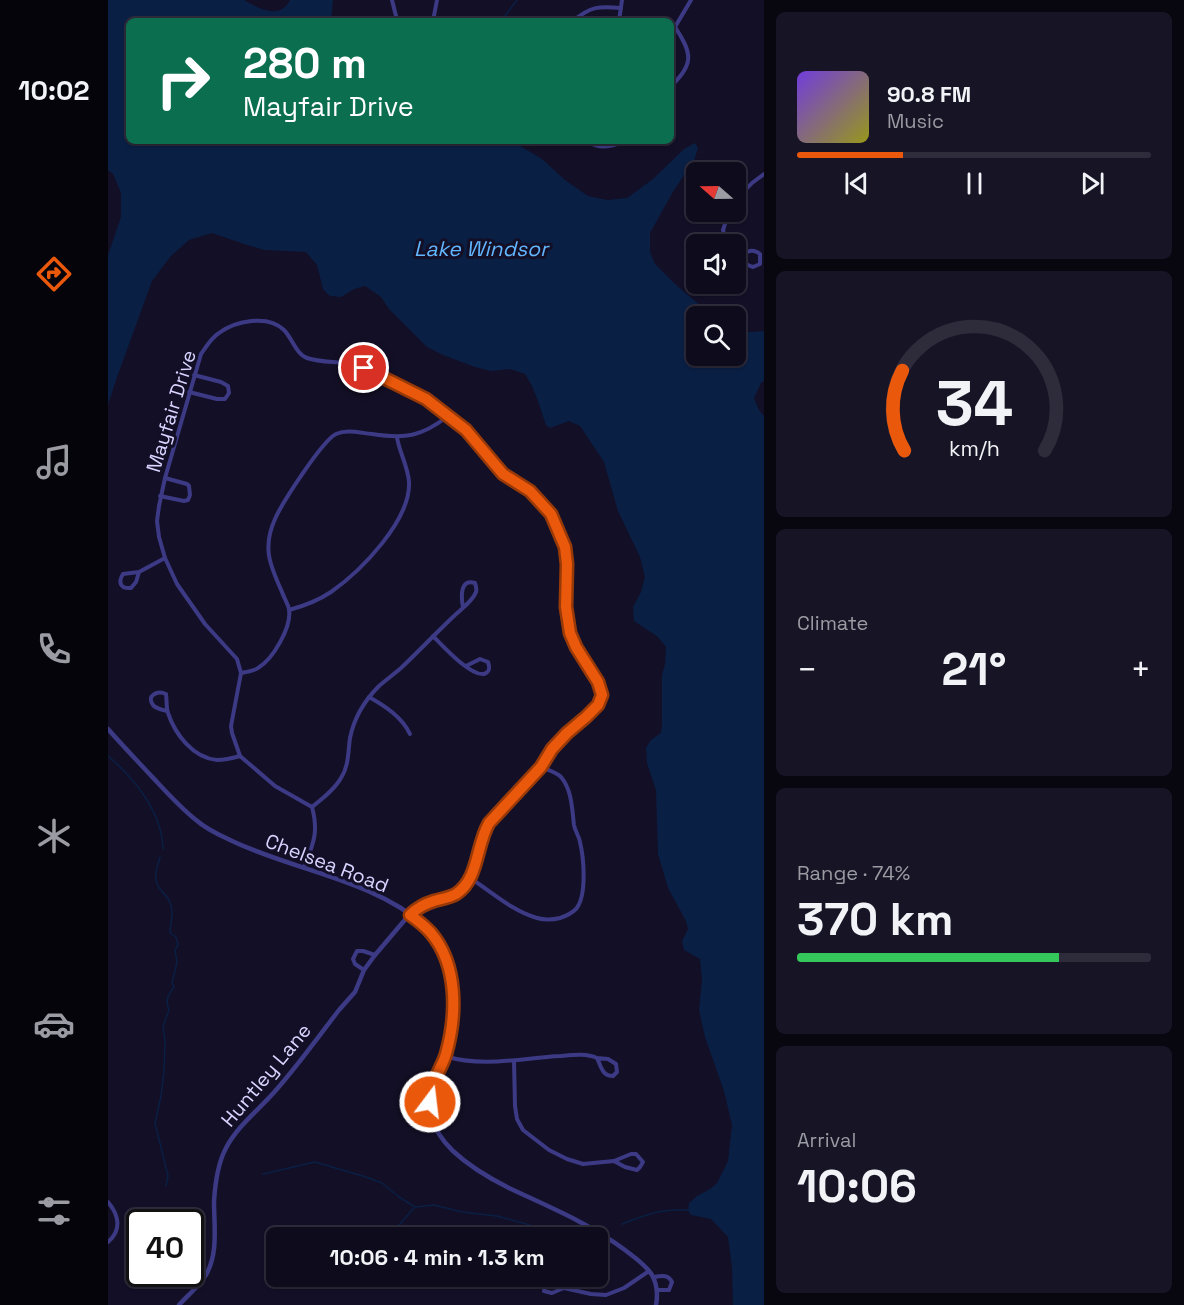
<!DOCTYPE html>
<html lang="en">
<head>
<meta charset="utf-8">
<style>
	:root { --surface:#0e0b1c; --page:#171425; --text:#f1f3f6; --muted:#9b9ba3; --line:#2e2b3b; --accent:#ea580c }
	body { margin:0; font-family:"Space Grotesk",sans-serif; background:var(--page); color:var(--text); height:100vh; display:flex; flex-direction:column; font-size:22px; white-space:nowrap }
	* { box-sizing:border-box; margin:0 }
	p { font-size:20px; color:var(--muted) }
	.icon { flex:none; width:33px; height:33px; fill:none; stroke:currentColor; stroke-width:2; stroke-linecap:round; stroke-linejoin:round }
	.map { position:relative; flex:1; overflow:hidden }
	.panel { display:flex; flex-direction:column; gap:12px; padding:12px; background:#08060f; width:420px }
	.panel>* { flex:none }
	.hud { position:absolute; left:18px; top:18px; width:548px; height:126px; border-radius:9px; box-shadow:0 2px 4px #0004,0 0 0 2px var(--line); background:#0b6e4f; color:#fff; overflow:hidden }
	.needle { width:39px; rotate:290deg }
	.tools { position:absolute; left:578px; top:162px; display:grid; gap:12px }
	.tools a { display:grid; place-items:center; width:60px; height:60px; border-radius:9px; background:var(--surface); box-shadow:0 2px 4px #0004,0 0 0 2px var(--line); font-size:30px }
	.speed { position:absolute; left:18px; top:1209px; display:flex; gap:12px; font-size:30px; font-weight:700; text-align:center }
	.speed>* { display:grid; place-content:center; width:78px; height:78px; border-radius:50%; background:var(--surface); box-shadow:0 2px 4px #0004,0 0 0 2px var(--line); line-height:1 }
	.speed .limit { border:3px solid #111; border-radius:9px; background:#fff; color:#111 }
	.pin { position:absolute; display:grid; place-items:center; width:51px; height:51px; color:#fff; margin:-26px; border:3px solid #fff; border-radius:50%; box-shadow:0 2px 6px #0007 }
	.me { position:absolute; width:66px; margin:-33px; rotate:15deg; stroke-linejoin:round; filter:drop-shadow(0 0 4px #0008) }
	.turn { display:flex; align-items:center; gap:21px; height:126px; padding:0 18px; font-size:27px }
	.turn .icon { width:78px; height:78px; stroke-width:2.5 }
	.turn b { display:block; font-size:42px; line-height:51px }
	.big { font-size:45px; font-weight:700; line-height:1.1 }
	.panel .card { flex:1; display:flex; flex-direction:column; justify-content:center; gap:9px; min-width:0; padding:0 21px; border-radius:9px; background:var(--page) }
	.panel .dial { align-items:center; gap:0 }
	.dial svg { height:156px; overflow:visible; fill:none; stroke:var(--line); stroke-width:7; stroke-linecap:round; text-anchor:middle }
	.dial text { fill:var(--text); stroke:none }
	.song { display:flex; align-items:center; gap:18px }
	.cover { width:72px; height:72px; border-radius:9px; background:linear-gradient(135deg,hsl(260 70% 55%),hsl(60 70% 35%)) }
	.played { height:6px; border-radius:3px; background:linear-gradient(90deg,var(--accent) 30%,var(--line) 30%) }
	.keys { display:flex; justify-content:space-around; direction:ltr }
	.heat { display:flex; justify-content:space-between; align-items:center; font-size:33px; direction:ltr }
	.charge { height:9px; border-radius:4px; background:linear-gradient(90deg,#34c759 74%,var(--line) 0) }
	.trip { position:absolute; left:158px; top:1227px; width:342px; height:60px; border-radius:9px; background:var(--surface); box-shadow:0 2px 4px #0004,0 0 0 2px var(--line); font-weight:700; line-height:60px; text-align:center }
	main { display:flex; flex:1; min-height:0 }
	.tabs { display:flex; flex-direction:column; width:108px; justify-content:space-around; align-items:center; background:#06040b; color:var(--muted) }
	.tabs .icon { width:42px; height:42px }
	.tabs .current { color:var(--accent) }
	.tabs b { font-size:27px; color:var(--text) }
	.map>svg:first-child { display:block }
	.water { fill:#0a1f44 }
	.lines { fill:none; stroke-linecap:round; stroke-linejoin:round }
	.stream { stroke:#0a1f44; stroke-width:1.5 }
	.minor { stroke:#3d3a85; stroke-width:4 }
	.tertiary { stroke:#3d3a85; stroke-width:4.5 }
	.route-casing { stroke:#983908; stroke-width:15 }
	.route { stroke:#ea580c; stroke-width:10 }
	.labels { text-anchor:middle; stroke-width:6; stroke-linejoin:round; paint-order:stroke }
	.street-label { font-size:20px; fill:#d9d4ff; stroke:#130f26 }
	.water-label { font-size:21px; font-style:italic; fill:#62b6ff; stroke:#130f26 }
</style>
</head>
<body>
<main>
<nav class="tabs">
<b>10:02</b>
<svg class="icon current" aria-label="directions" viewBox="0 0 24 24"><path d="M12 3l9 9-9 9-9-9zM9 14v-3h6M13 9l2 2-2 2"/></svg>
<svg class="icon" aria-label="music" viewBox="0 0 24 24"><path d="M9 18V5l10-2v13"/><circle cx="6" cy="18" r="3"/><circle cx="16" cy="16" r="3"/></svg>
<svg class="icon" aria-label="phone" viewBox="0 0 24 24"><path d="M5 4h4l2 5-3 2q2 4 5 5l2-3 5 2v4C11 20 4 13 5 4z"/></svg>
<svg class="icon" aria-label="climate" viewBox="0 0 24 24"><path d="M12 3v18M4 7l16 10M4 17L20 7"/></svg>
<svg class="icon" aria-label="car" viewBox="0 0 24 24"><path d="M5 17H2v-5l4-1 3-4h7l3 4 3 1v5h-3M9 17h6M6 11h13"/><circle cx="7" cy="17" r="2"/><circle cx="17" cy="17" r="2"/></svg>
<svg class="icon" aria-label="filters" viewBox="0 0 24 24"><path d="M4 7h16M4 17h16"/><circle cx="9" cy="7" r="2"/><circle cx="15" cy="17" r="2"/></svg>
</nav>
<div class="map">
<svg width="656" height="1305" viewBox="0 0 656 1305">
	<rect width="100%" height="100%" fill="#130f26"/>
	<path class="water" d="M0,0H136C151,9 172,20 182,0H225L223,21H21V141H404L434,159L457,180L480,196L499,200L519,198L545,179L576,149L587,143L590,148L586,161L566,190L542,233V252L547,264L567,284L593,306L603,316H588V356H627V333L656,331V381L653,383L646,398L651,410L656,416V1305H625L624,1267L620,1237L603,1219L583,1215L580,1210L581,1203L589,1196L602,1189L609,1183L620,1161L624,1125L616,1091L597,1037L591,1010L594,979L592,959L576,950L574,941L580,929L578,921L560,888L550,854L548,790L539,763L538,748L543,740L553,733L554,723V675L557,664L558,647L550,637L526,621L525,607L533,592L537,577L532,557L510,511L496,462L472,426L461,421L442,428L438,425L431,404L424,386L417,374L402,369L383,371L367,367L335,355L319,347L281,309L273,297L257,286L246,289L233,297L222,296L215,289L209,265L198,252L157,250L139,245L104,233L81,240L63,256L44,281L8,380L0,405V255L13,217V193L5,174L0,170Z"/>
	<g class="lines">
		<g class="stream">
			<polyline points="393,21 409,0"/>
			<path d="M0,756C27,779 54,812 55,849"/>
			<path d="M52,857C49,868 44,879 52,889C56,894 61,898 63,905C66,914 62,924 62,933L68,937L70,945L67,950L69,962L64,983L66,987C60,995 57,1000 61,1010L55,1026L57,1041L56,1072L53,1096L47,1123L60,1176L58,1186"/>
			<polyline points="155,1174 207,1162 258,1177 274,1183 291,1197 307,1207 326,1205 354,1212 389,1216 469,1238"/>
			<path d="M514,1224C538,1215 554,1208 580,1210"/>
			<polyline points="278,1238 283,1234 306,1208"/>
			<polyline points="489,1244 494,1246"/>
		</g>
		<g class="minor">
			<polyline points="284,0 288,16 292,21"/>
			<polyline points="325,21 329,0"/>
			<path d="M465,21C483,6 491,6 513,8"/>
			<polyline points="511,21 514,0"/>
			<polyline points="562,31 567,27 583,0"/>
			<path d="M562,87C587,64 584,53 567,27"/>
			<path d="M478,141C491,149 503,148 516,141"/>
			<polyline points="627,201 644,183 656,174"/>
			<polyline points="619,244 615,230 621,212"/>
			<path d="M627,254C632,260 638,265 645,267L652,264V254C643,247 639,253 630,257"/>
			<polyline points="81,392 109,399 117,399 121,393 120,386 113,382 86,375"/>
			<polyline points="52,496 76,501 80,500 82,495 81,486 79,484 57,478"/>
			<path d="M31,572L28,582L23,588C12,589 10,582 15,574L31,572L57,558"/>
			<path d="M181,610C196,606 211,600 223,592C253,571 303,520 301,482C300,466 291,452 289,437"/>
			<path d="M325,636C335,646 362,676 376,674C382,672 382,668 380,662L372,659L358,666"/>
			<path d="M133,673C138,672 146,671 150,668C165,659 184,627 181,609C180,604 176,598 174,592C162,565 154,548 167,519C174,503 214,441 228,434C239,429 252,433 264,434C297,439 313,437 340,416"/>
			<path d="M261,697C277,706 294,717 302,734"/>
			<path d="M59,711C55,710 48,709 45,705C38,696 49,690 58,694C59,701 58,707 60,713C67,734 85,758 109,760C117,760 125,758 132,756"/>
			<path d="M204,807C214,799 226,790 233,778C241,766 240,751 242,738C246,718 257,700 271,686C278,680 286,674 293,668C311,651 328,633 346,616C352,610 365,601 368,592C369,589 368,587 367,583C352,578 353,597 355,607"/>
			<path d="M196,868C205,844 211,833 204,807L167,786L132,756L124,733L123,726L133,673L129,659L97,624L69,584L57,558L51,537L49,521L51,506L57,478L93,354C98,347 103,338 111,333C127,321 160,314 176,330C184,338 188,354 199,358C216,364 236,360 254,367C264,370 274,377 283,382C310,395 335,410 358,430C372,442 381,459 394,472C402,480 412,484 421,491C439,504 449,523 456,545C461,560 458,575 457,591C457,605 458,620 461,633C467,653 494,674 493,694C493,710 470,723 460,732C455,737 449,743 444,749C436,760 429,772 419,783C407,796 391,808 381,823C368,843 372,871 355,888C343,899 327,899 313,906C308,908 305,912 301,915"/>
			<path d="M362,878C384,892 404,911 429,918C436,920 444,920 452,918C458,916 463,914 468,909C479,896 476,859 472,842C471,836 467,831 466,825C464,809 464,790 453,777C448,772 439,770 433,767"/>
			<polyline points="256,970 247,964 245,959 249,951 255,951 267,955"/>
			<path d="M337,1056C375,1068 414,1058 452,1056C464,1055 478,1053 489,1058C493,1066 494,1076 505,1076L509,1072L508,1064L500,1059L489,1058"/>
			<polyline points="406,1061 407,1106 409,1119 415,1130 441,1150 459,1159 475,1164 506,1161 517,1167 529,1170 532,1167 535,1162 528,1154 523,1154 506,1161"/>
			<path d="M0,1202C11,1215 14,1230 0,1242"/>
			<path d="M545,1277C553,1276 560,1274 564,1282L561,1290H550"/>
			<polyline points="456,1288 444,1293 436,1291 437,1284 439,1282 446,1281 451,1283 456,1288 483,1294 498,1295 516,1288 541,1271"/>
		</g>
		<g class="tertiary">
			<path d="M0,729C16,747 33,765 49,782C62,796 74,809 88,820C97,828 109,834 120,839C182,870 266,879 318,927C350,958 350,1016 337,1056C335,1063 331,1069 328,1076C317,1106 322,1129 345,1151C361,1166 381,1178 401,1188C441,1207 481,1223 517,1250C526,1257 538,1265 544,1275C549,1284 550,1294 548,1305"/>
			<path d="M71,1305C79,1296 89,1288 96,1278C111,1256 106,1226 106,1202C107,1184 110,1163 118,1148C130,1125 152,1109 169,1089C191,1064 211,1036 231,1010L247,992L256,970L267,955L301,915"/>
		</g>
	</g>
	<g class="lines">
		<g class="route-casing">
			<path id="route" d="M256,368L318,399L358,430L395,474L422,491L443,514L457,547L459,564L458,607L462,633L468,647L490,682L494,695L490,705L478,717L459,733L444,749L433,767L381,823C368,845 371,879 348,894C341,898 333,899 326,901C316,904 309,908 302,915C309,920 317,926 323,933C350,965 349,1015 338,1054C336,1061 332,1068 329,1075C325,1084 323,1093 322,1102"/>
		</g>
		<use href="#route" class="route"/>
	</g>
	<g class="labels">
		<g class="street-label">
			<text transform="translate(63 411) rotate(-73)" y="7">Mayfair Drive</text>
			<text transform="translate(219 863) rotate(21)" y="7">Chelsea Road</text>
			<text transform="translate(158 1075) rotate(-50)" y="7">Huntley Lane</text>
		</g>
		<g class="water-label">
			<text x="373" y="256">Lake Windsor</text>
		</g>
	</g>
</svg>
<div class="tools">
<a><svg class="needle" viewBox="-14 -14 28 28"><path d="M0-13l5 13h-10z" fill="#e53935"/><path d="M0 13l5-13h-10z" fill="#9b9ba3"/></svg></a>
<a><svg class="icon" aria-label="sound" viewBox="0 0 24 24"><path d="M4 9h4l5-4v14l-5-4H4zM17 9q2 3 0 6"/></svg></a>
<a><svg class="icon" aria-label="search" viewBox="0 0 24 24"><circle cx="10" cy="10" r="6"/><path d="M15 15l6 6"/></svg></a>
</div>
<div class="speed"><div class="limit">40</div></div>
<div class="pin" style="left:256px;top:368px;background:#d93025"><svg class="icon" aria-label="arrive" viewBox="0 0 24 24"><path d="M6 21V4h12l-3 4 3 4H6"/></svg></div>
<svg class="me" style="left:322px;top:1102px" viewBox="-20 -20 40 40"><circle r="17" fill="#ea580c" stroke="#fff" stroke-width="3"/><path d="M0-11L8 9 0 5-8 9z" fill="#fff"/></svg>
<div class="trip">10:06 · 4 min · 1.3 km</div>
<div class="hud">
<div class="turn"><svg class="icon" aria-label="right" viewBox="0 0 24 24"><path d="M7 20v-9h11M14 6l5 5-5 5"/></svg><div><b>280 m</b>Mayfair Drive</div></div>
</div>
</div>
<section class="panel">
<div class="card">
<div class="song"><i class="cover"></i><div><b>90.8 FM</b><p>Music</p></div></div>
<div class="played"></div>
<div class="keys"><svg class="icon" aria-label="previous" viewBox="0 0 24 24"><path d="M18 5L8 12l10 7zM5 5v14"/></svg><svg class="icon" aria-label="pause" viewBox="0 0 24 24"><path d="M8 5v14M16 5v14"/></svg><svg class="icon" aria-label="next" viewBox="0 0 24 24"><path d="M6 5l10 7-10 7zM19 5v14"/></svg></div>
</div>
<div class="card dial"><svg viewBox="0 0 100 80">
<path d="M14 69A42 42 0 1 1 86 69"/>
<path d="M14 69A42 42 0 0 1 13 28" stroke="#ea580c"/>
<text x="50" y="56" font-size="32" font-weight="700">34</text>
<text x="50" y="72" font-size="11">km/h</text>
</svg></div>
<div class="card"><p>Climate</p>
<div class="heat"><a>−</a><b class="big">21°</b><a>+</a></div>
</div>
<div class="card"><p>Range · 74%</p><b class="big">370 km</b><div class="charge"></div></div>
<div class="card"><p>Arrival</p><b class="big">10:06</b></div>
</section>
</main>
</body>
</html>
